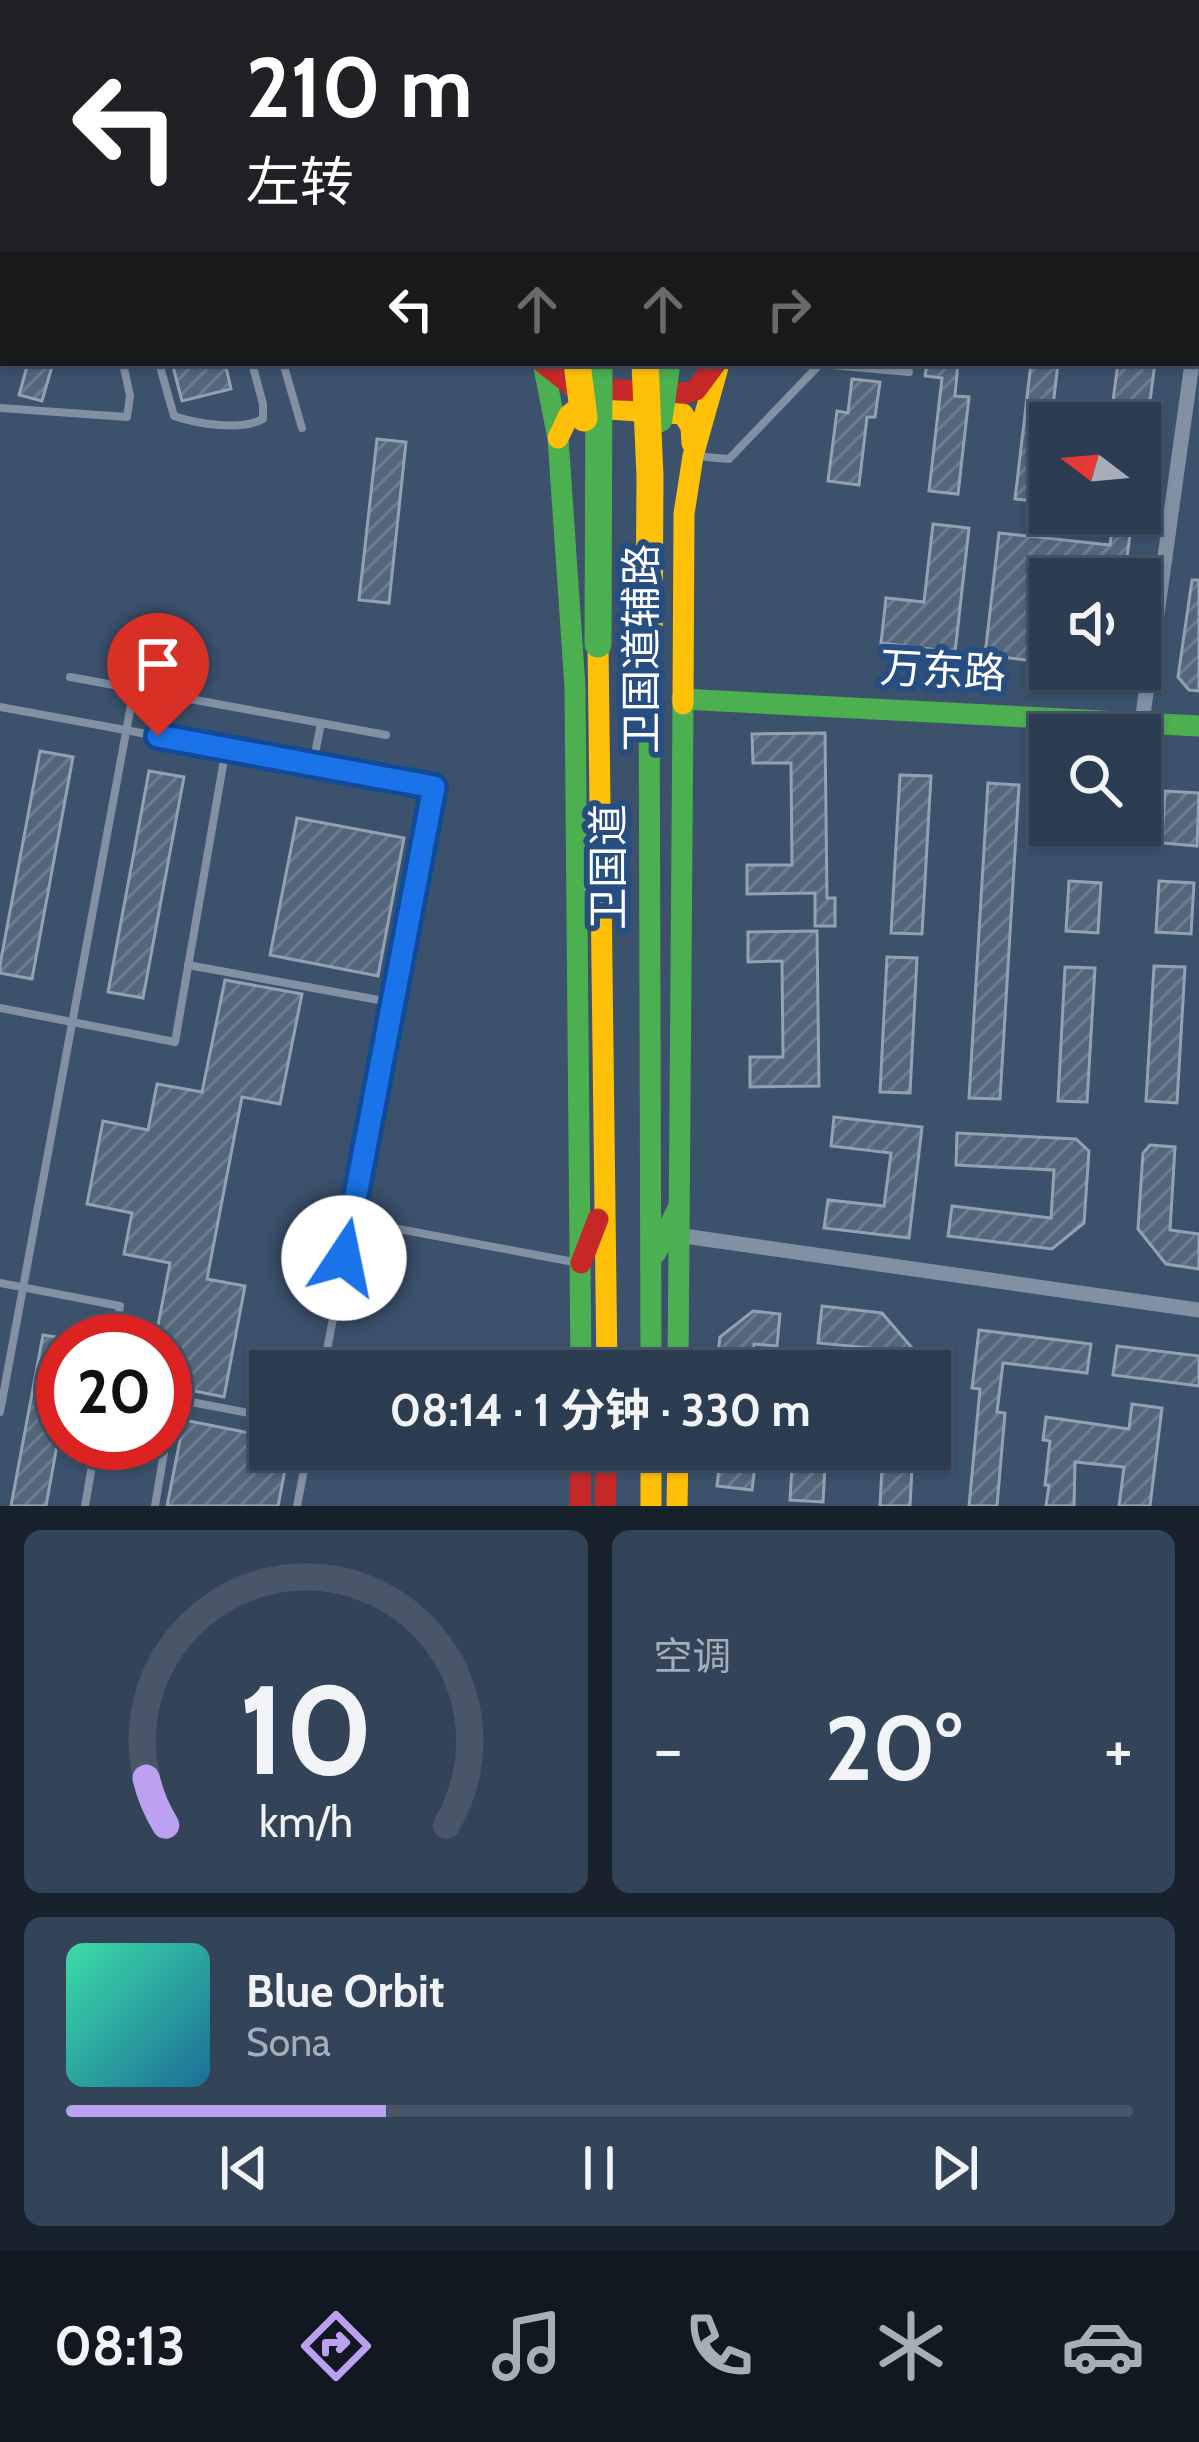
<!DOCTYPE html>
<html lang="zh">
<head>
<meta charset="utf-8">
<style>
	:root { --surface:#2c3d51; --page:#344458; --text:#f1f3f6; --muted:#a6aeb7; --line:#485668; --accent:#bca0f2 }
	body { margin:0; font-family:Cabin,"Noto Sans SC",sans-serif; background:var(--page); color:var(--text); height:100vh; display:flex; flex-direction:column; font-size:45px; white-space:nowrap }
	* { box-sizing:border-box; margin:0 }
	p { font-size:39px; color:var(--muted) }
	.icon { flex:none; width:66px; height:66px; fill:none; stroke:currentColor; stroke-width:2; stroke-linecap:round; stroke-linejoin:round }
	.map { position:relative; height:1506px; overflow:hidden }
	.side { display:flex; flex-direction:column; gap:24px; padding:24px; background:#18222d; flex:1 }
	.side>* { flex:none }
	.guide { position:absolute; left:0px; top:0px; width:1200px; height:366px; box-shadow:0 3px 9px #0004,0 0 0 3px var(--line); background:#202124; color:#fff; overflow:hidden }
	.needle { width:78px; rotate:286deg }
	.tools { position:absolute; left:1029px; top:402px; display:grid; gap:24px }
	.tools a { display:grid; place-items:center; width:132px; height:132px; border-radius:0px; background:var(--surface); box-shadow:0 3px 9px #0004,0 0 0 3px var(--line); font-size:60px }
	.speed { position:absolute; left:36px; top:1314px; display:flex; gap:24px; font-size:60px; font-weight:700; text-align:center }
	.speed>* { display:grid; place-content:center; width:156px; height:156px; border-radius:50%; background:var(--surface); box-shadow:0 3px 9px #0004,0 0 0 3px var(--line); line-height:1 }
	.speed .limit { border:18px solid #d22; background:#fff; color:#111 }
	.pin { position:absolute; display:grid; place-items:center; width:102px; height:102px; color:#fff; margin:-123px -51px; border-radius:50% 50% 50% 0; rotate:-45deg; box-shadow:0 0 12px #0007 }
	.pin .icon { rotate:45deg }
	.me { position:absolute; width:132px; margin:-66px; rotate:11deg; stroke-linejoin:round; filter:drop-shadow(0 0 9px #0008) }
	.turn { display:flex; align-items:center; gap:42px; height:252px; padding:0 48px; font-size:54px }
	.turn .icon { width:156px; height:156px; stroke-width:2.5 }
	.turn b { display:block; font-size:84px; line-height:102px }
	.lanes { display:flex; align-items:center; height:114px; padding:0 48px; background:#0003; justify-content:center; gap:60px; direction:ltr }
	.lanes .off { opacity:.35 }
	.big { font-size:90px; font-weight:700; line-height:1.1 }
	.side .card { flex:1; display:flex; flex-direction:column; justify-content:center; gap:18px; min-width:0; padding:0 42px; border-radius:18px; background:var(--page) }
	.side .dial { align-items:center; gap:0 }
	.dial svg { height:312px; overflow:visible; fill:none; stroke:var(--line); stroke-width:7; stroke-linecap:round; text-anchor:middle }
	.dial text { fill:var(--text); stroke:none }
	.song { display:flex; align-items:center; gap:36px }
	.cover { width:144px; height:144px; border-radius:18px; background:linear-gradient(135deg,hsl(160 70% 55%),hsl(200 70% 35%)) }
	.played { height:12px; border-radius:6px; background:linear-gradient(90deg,var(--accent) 30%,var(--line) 30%) }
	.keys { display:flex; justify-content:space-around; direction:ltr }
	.heat { display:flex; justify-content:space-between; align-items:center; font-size:66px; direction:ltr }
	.side .tiles { flex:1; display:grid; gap:24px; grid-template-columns:1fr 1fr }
	.card:last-child { grid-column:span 2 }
	.trip { position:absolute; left:249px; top:1350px; width:702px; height:120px; border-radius:0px; background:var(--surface); box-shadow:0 3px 9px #0004,0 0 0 3px var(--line); font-weight:700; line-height:120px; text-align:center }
	.menu { display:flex; height:192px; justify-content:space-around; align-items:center; background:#121820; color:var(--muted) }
	.menu .icon { width:84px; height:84px }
	.menu .active { color:var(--accent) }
	.menu b { font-size:54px; color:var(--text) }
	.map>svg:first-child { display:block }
	.building { fill:url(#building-hatch); stroke:#94a1b1; stroke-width:3 }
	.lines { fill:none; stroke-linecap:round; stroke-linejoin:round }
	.lane { stroke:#8190a2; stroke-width:8 }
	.street { stroke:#8190a2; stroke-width:15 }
	.fast { stroke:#4caf50; stroke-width:21 }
	.slow { stroke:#ffc107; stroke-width:21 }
	.jam { stroke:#c62828; stroke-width:21 }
	.fast-bridge { stroke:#4caf50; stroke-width:27 }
	.slow-bridge { stroke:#ffc107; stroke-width:27 }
	.route-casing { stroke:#114b97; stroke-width:30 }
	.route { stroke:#1a73e8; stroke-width:21 }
	.labels { text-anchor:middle; stroke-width:12; stroke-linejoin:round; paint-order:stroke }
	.street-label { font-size:42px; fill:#fff; stroke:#264e81 }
</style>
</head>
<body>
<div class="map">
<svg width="1199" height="1506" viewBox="0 0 1199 1506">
	<defs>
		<pattern id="building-hatch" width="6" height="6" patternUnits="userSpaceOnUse" patternTransform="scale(3)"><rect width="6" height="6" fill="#53667c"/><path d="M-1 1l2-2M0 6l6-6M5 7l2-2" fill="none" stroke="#6d7d90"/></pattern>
	</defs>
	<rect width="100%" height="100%" fill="#3b516c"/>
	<g class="building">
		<polygon points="28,363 53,363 42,401 19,395"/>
		<polygon points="172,363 225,363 231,389 182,401"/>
		<polygon points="927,363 958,363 955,396 969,397 958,494 929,491 942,378 925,376"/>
		<polygon points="1031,363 1058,363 1042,502 1015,499"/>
		<polygon points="1118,363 1155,363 1147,423 1110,423"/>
		<polygon points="852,379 880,382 875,417 867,417 859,485 828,481 837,411 848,413"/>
		<polygon points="377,439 406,442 389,603 359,600"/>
		<polygon points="1114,513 1133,513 1124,579 1050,579 1050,663 985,655 999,533 1110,545"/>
		<polygon points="933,524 969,528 955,652 881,643 886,598 924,602"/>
		<polygon points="1192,580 1199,580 1199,691 1189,690 1178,677"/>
		<polygon points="825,733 827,898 835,898 835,926 815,926 815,893 747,894 747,865 792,865 791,763 753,763 752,734"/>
		<polygon points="40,751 73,757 32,979 0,973 0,965"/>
		<polygon points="149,771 184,777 143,998 108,992"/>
		<polygon points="900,775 931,776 922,934 891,933"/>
		<polygon points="988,783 1019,785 1000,1099 969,1098"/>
		<polygon points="1165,791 1199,793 1197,846 1162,843"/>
		<polygon points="297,818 404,838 378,976 270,955"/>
		<polygon points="1069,881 1101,883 1098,933 1066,931"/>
		<polygon points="1159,881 1194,883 1191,934 1156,932"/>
		<polygon points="817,931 819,1086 750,1087 750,1057 783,1057 782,961 748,962 748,932"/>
		<polygon points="887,957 917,958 910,1093 880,1092"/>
		<polygon points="1154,966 1185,967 1177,1103 1146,1101"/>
		<polygon points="1065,967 1095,968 1087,1102 1058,1101"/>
		<polygon points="225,980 302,994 280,1104 242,1097 207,1279 245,1286 224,1397 165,1385 165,1341 155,1341 170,1263 124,1254 132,1213 87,1204 103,1121 148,1130 157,1084 202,1092"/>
		<polygon points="834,1117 922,1127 909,1238 824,1228 828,1200 884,1206 891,1153 831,1146"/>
		<polygon points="957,1133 1076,1139 1089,1151 1084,1223 1052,1249 948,1236 952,1206 1051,1218 1054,1170 956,1165"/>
		<polygon points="1150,1145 1175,1147 1170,1230 1199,1234 1199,1269 1166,1264 1138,1229 1143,1153"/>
		<polygon points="822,1306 882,1313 913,1349 912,1371 881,1371 882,1349 818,1343"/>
		<polygon points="753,1311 780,1314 777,1346 754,1344 751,1371 716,1371 720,1337"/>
		<polygon points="979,1330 1091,1344 1087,1373 1003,1363 997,1412 1005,1413 997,1506 969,1506 980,1389 972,1388"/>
		<polygon points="43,1335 63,1338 63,1412 46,1506 11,1506"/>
		<polygon points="1117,1346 1199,1356 1199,1386 1113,1375"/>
		<polygon points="1132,1404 1162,1408 1150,1506 1119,1506 1124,1467 1075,1462 1074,1506 1046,1506 1049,1485 1045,1485 1050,1441 1043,1440 1046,1417 1129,1429"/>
		<polygon points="184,1420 270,1437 270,1449 289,1449 278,1506 167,1506"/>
		<polygon points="721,1449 757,1449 752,1490 717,1486"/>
		<polygon points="793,1449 826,1449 823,1502 790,1500"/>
		<polygon points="883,1449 913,1449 910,1506 880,1506"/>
	</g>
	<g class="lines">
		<g class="lane">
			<polyline points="0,148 3,148"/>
			<path d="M159,363L174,416C197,424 241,431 263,419V404L252,363"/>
			<polyline points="283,363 302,428"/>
			<polyline points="0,408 127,417 130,396 123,363"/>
			<polyline points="694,456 729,459 820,364 909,372"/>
			<polyline points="70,677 386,735"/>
			<polyline points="0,707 434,787 323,1371"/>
			<polyline points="313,764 321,723"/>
			<polyline points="188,965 395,1003"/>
			<polyline points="0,1008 175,1042 226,748"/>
			<polyline points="351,1220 574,1262"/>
			<polyline points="0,1283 120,1306 114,1341"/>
			<polyline points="165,1397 270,1417"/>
			<polyline points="0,1412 134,689"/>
			<polyline points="85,1506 96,1443"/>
			<polyline points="155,1506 173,1399"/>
			<polyline points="297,1506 308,1449"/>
		</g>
		<g class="street">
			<polyline points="1197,330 1199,316"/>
			<polyline points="1142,722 1192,363"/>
			<polyline points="677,1235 1199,1310"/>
		</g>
		<g class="fast">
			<polyline points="461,0 461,3"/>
			<polyline points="543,363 558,438 575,687 581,1371"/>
			<polyline points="649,646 651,1371"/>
			<polyline points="682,699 1199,726"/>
			<polyline points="656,1253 678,1208"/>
			<polyline points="678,1371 683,704"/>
		</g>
		<g class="slow">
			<polyline points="404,0 407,3"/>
			<polyline points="599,0 599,3"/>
			<polyline points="790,3 791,0"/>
			<polyline points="846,3 851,0"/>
			<polyline points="558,438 569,415 579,407 683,414 691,427 692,443"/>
			<polyline points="598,644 607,1371"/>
			<polyline points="683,704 684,514 693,456 719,364"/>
			<polyline points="651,1449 651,1506"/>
			<polyline points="677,1506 678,1449"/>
		</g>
		<g class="jam">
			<polyline points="643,0 643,3"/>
			<polyline points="543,363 575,388 686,393 696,390 716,363"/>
			<polyline points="581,1263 598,1219"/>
			<polyline points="580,1506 581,1449"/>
			<polyline points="605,1506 607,1449"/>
		</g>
		<g class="fast-bridge">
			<polyline points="659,419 667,363"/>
			<polyline points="598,644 599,363"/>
		</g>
		<g class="slow-bridge">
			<polyline points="577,363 584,418"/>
			<polyline points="645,363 650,476 649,646"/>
		</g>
	</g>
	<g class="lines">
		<g class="route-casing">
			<polyline id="route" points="158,736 434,787 344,1258"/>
		</g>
		<use href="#route" class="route"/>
	</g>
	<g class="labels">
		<g class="street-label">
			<text transform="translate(641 649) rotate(-90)" y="15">卫国道辅路</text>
			<text transform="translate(943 670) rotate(3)" y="15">万东路</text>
			<text transform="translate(608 867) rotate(-90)" y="15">卫国道</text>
		</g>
	</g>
</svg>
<div class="tools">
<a><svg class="needle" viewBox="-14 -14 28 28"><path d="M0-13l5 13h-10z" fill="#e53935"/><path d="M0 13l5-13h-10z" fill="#a6aeb7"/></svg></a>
<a><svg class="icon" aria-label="sound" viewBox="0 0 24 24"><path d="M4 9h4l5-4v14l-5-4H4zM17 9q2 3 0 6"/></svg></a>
<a><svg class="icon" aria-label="search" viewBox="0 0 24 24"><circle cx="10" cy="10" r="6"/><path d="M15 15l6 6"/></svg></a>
</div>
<div class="speed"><div class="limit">20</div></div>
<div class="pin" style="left:158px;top:736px;background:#d93025"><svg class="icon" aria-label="arrive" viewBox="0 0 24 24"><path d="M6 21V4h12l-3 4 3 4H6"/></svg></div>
<svg class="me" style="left:344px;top:1258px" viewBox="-20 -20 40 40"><circle r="19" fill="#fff"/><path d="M0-13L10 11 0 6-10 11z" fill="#1a73e8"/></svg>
<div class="trip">08:14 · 1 分钟 · 330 m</div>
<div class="guide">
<div class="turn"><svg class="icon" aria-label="left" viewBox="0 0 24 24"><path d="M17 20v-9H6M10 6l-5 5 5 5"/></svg><div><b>210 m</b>左转</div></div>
<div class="lanes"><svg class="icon" aria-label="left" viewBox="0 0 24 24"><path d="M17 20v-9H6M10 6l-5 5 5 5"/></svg><svg class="icon off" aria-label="ahead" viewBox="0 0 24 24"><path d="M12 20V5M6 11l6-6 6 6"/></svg><svg class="icon off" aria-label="ahead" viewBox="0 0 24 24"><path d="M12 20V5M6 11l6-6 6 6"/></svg><svg class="icon off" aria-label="right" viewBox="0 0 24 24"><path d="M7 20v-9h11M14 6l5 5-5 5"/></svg></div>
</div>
</div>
<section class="side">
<div class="tiles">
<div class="card dial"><svg viewBox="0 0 100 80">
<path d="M14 69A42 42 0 1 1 86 69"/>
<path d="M14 69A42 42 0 0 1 9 57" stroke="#bca0f2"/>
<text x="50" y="56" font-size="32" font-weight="700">10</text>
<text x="50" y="72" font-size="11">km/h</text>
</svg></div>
<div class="card"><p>空调</p>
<div class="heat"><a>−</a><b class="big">20°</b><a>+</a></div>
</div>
<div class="card">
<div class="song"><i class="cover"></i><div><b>Blue Orbit</b><p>Sona</p></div></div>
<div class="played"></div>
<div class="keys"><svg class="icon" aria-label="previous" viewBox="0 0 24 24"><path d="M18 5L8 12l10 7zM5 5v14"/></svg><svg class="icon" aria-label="pause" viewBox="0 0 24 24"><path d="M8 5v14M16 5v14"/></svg><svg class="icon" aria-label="next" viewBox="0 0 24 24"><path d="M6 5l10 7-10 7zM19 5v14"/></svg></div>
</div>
</div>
</section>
<nav class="menu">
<b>08:13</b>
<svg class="icon active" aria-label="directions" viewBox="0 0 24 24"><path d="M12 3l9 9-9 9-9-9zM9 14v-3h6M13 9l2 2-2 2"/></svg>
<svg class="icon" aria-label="music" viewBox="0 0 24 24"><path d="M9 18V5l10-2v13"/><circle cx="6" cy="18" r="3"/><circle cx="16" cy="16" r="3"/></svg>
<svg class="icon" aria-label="phone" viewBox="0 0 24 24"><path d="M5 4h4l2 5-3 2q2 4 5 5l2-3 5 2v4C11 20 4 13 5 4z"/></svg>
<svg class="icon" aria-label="climate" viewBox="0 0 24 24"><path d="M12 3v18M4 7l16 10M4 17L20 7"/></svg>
<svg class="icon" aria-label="car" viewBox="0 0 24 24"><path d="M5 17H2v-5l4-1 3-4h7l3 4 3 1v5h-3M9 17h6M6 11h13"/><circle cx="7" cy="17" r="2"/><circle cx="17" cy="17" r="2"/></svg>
</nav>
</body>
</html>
